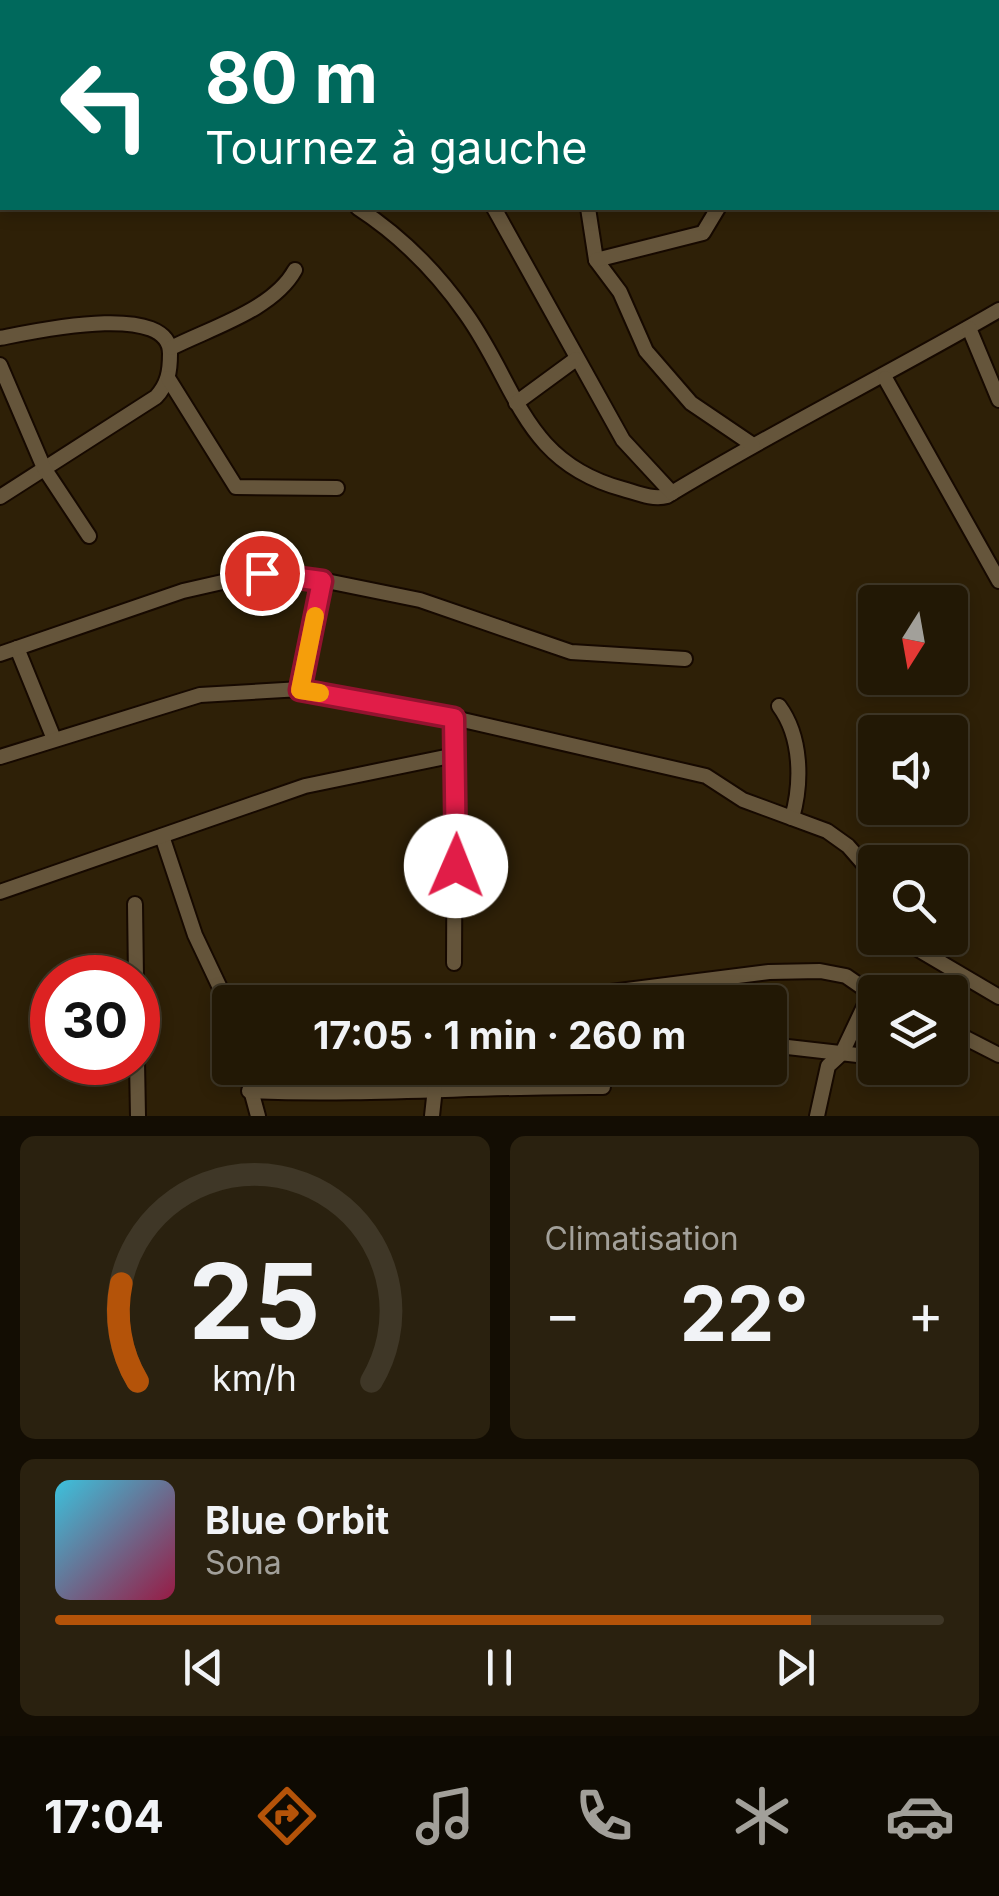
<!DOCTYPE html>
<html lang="fr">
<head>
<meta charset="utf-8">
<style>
	:root { --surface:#221805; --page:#2a210f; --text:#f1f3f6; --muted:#a2a09a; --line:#3f3727; --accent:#b45309 }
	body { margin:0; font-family:Inter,sans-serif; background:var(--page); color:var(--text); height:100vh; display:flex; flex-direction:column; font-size:38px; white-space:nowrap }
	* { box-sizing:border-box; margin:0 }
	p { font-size:32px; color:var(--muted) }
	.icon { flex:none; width:55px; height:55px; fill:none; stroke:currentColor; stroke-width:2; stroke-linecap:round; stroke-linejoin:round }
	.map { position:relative; height:1116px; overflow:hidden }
	.details { display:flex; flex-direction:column; gap:20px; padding:20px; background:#130d03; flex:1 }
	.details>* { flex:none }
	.top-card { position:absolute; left:0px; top:0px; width:1000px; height:210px; box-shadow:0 5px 15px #0003,0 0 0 2px var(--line); background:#00695c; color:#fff; overflow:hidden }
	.needle { width:65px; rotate:191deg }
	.fabs { position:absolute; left:858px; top:585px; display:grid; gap:20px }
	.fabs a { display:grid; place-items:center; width:110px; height:110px; border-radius:10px; background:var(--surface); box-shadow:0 5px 15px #0003,0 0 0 2px var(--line); font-size:50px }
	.speed { position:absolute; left:30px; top:955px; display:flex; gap:20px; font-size:50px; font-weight:700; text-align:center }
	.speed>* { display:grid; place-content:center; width:130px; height:130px; border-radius:50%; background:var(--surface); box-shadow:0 5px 15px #0003,0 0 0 2px var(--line); line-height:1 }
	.speed .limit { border:15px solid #d22; background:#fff; color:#111 }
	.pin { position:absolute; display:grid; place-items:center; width:85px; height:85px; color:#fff; margin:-42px; border:5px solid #fff; border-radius:50%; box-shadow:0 2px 10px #0007 }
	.me { position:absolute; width:110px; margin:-55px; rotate:1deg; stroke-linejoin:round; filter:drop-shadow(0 0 8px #0008) }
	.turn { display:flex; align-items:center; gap:35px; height:210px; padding:0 40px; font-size:45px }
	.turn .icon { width:130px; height:130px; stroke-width:2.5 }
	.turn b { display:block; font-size:70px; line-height:85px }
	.big { font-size:75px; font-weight:700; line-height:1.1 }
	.details .card { flex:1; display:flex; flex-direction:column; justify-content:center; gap:15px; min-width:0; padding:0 35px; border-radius:15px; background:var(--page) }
	.details .dial { align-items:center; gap:0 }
	.dial svg { height:260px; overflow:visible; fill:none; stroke:var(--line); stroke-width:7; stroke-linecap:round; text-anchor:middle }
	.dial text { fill:var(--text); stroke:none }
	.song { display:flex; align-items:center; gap:30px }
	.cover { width:120px; height:120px; border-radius:15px; background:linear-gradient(135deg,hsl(190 70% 55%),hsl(340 70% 35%)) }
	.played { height:10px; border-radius:5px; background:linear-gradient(90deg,var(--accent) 85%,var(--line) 85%) }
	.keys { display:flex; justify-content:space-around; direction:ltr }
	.heat { display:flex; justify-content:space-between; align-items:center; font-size:55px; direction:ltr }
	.details .tiles { flex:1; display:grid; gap:20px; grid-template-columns:1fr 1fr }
	.card:last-child { grid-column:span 2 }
	.trip { position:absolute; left:212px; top:985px; width:575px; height:100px; border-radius:10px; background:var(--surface); box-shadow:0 5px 15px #0003,0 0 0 2px var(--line); font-weight:700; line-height:100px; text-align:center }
	.tab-bar { display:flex; height:160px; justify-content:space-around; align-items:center; background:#0e0a02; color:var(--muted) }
	.tab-bar .icon { width:70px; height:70px }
	.tab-bar .on { color:var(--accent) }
	.tab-bar b { font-size:45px; color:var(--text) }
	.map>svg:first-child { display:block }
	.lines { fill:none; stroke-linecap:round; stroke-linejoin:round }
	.minor-casing { stroke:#160900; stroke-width:18 }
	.path { stroke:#7c705b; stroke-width:2.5; stroke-dasharray:10 5; stroke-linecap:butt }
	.minor { stroke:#65553b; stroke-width:14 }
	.route-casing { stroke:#92132f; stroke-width:25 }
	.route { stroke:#e11d48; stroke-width:18 }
	.slow { stroke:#f59e0b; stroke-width:18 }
</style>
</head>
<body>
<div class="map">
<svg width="999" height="1116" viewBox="0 0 999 1116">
	<rect width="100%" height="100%" fill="#2e2007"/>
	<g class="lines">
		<g class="minor-casing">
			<g id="minor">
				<polyline points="122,0 126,2"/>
				<polyline points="259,0 260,2"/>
				<polyline points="387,0 389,2"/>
				<polyline points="0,50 2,59"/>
				<polyline points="0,106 2,106"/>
				<polyline points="0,187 2,175"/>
				<path d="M358,208C401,236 436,271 466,314C518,387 523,462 623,489C637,493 653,500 667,496C775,430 889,374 999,310"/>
				<polyline points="494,208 623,440 672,493"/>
				<polyline points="588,208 596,260 620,292 646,351 691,403 753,445"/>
				<polyline points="596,260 703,233 718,208"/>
				<polyline points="969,328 999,400"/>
				<path d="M0,338C31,332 171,300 170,354C170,371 168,384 156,397L0,497"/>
				<path d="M171,348C210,328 273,310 295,270"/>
				<polyline points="0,365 44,468 89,536"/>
				<polyline points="168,378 236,487 337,488"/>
				<polyline points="885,378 999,581"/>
				<polyline points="516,403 576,359"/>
				<polyline points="17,648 54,739"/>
				<polyline points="0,654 183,591 262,573 292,574 420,600 571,652 685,659"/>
				<polyline points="301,689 323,581"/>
				<path d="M779,706C802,737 802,783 792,818"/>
				<polyline points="0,757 200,695 301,689 454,718 706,776 743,800 827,831 848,846 875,877"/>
				<polyline points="162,836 195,935 230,1009"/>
				<polyline points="0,892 305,786 455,755 454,718"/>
				<polyline points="135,904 136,978"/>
				<polyline points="899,938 999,997"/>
				<polyline points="454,963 455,755"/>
				<polyline points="532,1002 769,972 820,971 846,976 875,996"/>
				<polyline points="950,1030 999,1055"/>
				<polyline points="770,1045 875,1057"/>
				<polyline points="137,1062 138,1116"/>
				<polyline points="245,1068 258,1116"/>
				<path d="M249,1091C367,1096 485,1086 603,1087"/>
				<polyline points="432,1116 435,1088"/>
				<polyline points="817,1116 828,1066 842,1053 870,994"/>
			</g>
		</g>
		<polyline class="path" points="532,0 533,2"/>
		<use href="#minor" class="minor"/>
	</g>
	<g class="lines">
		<g class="route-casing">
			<polyline id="route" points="262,573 322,581 300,690 454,718 456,866"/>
		</g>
		<use href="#route" class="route"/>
		<polyline class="slow" points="315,616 300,690 320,693"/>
	</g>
</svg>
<div class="fabs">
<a><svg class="needle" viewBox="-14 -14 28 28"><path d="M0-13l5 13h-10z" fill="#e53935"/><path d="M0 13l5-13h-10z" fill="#a2a09a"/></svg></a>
<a><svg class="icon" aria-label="sound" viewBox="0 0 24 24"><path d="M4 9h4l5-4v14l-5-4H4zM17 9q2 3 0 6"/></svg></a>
<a><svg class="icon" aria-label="search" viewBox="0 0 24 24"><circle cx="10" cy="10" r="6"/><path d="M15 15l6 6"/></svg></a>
<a><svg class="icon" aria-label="layers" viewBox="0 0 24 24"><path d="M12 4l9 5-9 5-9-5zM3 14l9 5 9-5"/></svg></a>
</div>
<div class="speed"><div class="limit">30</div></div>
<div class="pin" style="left:262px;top:573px;background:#d93025"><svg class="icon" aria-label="arrive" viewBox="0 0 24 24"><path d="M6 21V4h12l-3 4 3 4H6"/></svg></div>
<svg class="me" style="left:456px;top:866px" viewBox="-20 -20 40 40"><circle r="19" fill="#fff"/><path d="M0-13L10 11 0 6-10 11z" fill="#e11d48"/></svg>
<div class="trip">17:05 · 1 min · 260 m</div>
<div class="top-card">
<div class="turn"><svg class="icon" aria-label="left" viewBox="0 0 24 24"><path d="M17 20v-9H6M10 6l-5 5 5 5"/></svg><div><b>80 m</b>Tournez à gauche</div></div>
</div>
</div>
<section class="details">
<div class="tiles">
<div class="card dial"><svg viewBox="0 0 100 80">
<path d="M14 69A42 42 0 1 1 86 69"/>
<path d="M14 69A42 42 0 0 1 9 39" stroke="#b45309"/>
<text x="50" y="56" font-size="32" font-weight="700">25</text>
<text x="50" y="72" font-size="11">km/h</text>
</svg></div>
<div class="card"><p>Climatisation</p>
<div class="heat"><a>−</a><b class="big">22°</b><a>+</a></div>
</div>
<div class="card">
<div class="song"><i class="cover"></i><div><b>Blue Orbit</b><p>Sona</p></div></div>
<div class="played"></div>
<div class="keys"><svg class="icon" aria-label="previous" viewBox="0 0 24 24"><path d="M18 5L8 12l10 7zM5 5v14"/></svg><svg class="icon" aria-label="pause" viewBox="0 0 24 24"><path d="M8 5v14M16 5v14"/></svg><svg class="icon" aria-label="next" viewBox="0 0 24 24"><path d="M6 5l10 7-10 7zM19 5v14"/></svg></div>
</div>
</div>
</section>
<nav class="tab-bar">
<b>17:04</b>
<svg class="icon on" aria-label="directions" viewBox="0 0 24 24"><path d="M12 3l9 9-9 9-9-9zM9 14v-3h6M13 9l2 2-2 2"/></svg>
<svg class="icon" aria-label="music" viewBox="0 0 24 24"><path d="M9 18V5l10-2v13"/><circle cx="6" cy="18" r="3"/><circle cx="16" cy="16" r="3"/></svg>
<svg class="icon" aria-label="phone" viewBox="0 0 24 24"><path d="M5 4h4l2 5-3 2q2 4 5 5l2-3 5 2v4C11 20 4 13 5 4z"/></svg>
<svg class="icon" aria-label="climate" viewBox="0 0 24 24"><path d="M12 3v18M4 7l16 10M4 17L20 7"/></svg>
<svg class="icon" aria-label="car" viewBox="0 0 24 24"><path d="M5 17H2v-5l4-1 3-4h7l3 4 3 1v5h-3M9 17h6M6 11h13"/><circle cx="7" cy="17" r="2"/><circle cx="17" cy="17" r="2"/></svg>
</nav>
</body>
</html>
